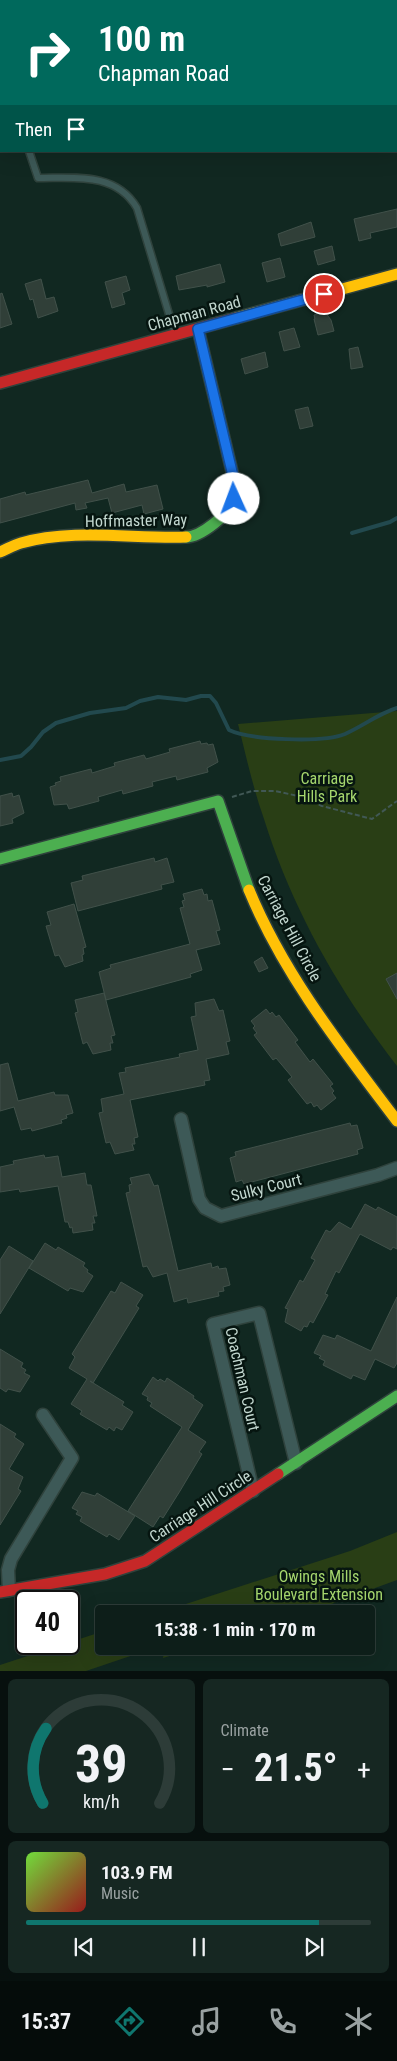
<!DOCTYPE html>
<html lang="en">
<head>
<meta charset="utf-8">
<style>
	:root { --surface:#0d1e19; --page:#162722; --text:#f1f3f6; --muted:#9aa2a2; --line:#2d3c38; --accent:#0f766e }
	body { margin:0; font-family:"Roboto Condensed",sans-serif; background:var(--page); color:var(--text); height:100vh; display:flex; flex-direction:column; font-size:19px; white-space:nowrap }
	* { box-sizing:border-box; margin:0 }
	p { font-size:16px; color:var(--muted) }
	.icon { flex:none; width:28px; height:28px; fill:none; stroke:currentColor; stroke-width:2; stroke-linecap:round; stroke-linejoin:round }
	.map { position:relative; height:1671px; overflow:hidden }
	.drawer { display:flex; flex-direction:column; gap:8px; padding:8px; background:#07100e; flex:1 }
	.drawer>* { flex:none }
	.banner { position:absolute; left:0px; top:0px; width:398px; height:152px; box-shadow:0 5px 20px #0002,0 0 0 1px var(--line); background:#00695c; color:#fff; overflow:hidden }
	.speed { position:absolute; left:15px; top:1590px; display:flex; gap:10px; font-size:25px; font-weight:700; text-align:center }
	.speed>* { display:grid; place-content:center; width:65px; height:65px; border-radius:50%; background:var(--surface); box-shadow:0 5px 20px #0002,0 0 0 1px var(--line); line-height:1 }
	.speed .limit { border:2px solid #111; border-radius:8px; background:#fff; color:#111 }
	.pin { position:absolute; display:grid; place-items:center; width:42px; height:42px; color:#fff; margin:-21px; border:2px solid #fff; border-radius:50%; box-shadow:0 1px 5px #0007 }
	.me { position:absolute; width:55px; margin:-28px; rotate:358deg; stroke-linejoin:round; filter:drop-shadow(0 0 4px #0008) }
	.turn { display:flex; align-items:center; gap:18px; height:105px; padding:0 15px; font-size:22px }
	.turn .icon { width:65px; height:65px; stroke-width:2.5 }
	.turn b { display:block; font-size:35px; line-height:42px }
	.then { display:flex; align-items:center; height:48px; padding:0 15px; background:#0003; gap:10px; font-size:19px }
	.big { font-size:38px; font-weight:700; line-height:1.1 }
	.drawer .widget { flex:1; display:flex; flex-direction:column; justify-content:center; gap:8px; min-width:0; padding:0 18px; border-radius:8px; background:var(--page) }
	.drawer .dial { align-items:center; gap:0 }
	.dial svg { height:130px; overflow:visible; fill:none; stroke:var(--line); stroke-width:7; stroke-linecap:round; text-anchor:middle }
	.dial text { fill:var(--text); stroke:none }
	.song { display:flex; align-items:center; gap:15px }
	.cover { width:60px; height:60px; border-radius:8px; background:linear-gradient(135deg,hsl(100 70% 55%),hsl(0 70% 35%)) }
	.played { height:5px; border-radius:2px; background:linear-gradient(90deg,var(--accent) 85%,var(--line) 85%) }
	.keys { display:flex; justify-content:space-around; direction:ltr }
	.heat { display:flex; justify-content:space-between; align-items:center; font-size:28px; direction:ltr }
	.drawer .tiles { flex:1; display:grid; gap:8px; grid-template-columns:1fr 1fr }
	.widget:last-child { grid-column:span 2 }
	.trip { position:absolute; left:95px; top:1605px; width:280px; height:50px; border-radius:5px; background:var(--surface); box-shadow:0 5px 20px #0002,0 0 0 1px var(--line); font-weight:700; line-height:50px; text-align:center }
	.menu { display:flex; height:80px; justify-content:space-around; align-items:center; background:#050c0a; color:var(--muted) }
	.menu .icon { width:35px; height:35px }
	.menu .active { color:var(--accent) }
	.menu b { font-size:22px; color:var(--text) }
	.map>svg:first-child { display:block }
	.green { fill:#293e15 }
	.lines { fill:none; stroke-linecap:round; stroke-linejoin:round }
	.stream { stroke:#22494e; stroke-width:4 }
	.building { fill:#303f38; stroke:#41514a }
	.lane-casing { stroke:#2f423c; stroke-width:9 }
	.street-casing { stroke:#2f423c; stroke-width:15 }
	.fast-casing { stroke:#2f423c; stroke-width:14 }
	.slow-casing { stroke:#2f423c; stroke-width:14 }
	.jam-casing { stroke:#2f423c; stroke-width:14 }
	.path { stroke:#415855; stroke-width:2; stroke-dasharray:5 2.5; stroke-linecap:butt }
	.lane { stroke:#3d5957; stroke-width:6 }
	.street { stroke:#3d5957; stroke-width:12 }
	.fast { stroke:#4caf50; stroke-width:11 }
	.slow { stroke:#ffc107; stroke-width:11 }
	.jam { stroke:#c62828; stroke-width:11 }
	.route-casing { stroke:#114b97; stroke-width:12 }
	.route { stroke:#1a73e8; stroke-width:9 }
	.labels { text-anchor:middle; stroke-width:5; stroke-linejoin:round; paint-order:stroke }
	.street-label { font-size:16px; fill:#c3d8d0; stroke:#061510 }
	.park-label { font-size:16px; fill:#a5d66d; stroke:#061510 }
</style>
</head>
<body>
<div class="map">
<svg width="397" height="1671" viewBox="0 0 397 1671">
	<rect width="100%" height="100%" fill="#112821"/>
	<g class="green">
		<path d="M397,711V1066C339,991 292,909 264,819C253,788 246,756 238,724Z"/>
		<polygon points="397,1532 397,1580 304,1614 155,1614 350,1551"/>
		<polygon points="104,1631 104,1646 160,1646 86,1671 0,1671 0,1665"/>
		<polygon points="165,1646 201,1646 163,1658"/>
	</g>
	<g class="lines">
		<g class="stream">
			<polyline points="352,533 390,522 397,518"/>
			<path d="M0,760L21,756L31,747L43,732L56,723L90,713L126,708L140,701L158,697L186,700L201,696H210L216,703L229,730C250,740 323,743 345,734C363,726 378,714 397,708"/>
		</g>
	</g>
	<g class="building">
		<polygon points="397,209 397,227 370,233 371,238 359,241 354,219"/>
		<polygon points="311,222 315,237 281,246 278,234"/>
		<polygon points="332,246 335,260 318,265 314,251"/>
		<polygon points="280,258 285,277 267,282 262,263"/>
		<polygon points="220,264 225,282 207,287 207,285 179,290 176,276"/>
		<polygon points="126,276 130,290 122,293 125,304 112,308 105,282"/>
		<polygon points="41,279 46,299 54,297 58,311 38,318 33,299 30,300 25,284"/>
		<polygon points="2,293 12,324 0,328 0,294"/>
		<polygon points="325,312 331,320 334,331 318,335 314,319 315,319 314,315"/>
		<polygon points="294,328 300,347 284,351 279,332"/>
		<polygon points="358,347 363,367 351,369 349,349"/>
		<polygon points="265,352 268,367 245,374 241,359"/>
		<polygon points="308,407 313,426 300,429 295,410"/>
		<polygon points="88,480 92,493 124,484 126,492 157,485 163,509 144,514 142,505 112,513 108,498 85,503 87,508 76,510 75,503 0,523 0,499 25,492 26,495"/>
		<polygon points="200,741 201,744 207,743 208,745 213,744 218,762 207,768 208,772 177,780 176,776 152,782 153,786 123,794 122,790 98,797 99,801 69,809 67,804 54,805 50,787 56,785 55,783 61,781 60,777 91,769 92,773 115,766 114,763 144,755 146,759 170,752 169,749"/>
		<polygon points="12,793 13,797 19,795 24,813 12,819 13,823 0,826 0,796"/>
		<polygon points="154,858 155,862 167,858 174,882 161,885 162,889 78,911 71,883 83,880 82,876"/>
		<polygon points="202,889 204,895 207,894 208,901 212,900 220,930 216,931 220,944 196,950 202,970 190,974 191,977 106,1000 99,972 111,968 110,965 190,944 180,908 184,907 182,901 185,900 183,894"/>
		<polygon points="74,904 86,947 83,948 84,954 82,955 83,961 65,967 59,955 55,956 46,926 51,925 47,912"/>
		<polygon points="262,957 268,968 259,972 254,962"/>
		<polygon points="397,973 397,999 386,979"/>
		<polygon points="104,993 115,1035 111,1036 113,1043 110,1043 111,1050 93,1054 87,1042 83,1044 75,1013 78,1012 75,1000"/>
		<polygon points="214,999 219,1011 223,1010 230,1041 226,1042 229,1054 206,1059 210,1080 204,1081 205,1085 130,1100 138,1137 134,1138 135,1144 132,1144 134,1150 115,1154 110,1142 106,1143 99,1113 103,1112 101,1099 124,1094 119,1073 126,1072 125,1068 180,1057 179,1054 198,1050 191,1017 196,1016 195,1003"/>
		<polygon points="266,1009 270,1014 272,1012 276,1017 279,1015 298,1040 295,1042 310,1062 313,1059 333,1084 330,1086 334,1091 332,1093 336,1098 321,1110 317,1105 314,1107 311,1102 307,1104 288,1080 292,1077 276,1058 273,1060 254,1035 257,1033 253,1028 255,1026 251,1021"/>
		<polygon points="8,1063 18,1101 54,1092 55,1095 68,1095 73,1113 66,1115 67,1118 61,1120 62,1123 32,1131 31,1128 21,1130 14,1107 0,1111 0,1065"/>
		<polygon points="350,1123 351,1126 357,1125 363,1148 357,1150 358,1154 244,1184 242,1180 236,1182 230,1158 236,1156 235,1152"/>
		<polygon points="44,1155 45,1158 58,1156 62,1177 85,1173 87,1185 91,1185 97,1216 93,1216 95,1223 92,1223 93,1230 73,1233 72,1227 70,1228 68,1222 65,1222 58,1186 20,1192 19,1189 0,1192 0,1167 14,1164 13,1161"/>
		<polygon points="149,1174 154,1186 158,1185 178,1271 211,1263 212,1268 218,1266 219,1269 226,1268 230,1285 223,1287 224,1291 218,1292 219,1296 188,1303 187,1298 174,1302 167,1273 153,1277 147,1266 143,1267 126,1193 130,1192 129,1185 132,1184 130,1178"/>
		<polygon points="365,1204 376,1210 378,1207 397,1217 397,1249 393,1247 391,1250 360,1234 339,1273 336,1271 325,1294 328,1295 313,1323 310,1321 307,1327 304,1326 301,1331 285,1322 288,1309 285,1308 300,1280 303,1282 315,1260 311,1258 326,1230 330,1232 339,1222 351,1229"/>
		<polygon points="45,1243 56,1250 58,1247 85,1263 83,1266 88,1270 87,1272 93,1276 83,1292 70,1288 68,1291 29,1268"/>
		<polygon points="9,1246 33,1261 0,1314 0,1260"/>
		<polygon points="121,1282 143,1295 136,1306 139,1308 93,1383 90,1381 124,1402 122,1405 133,1412 122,1430 116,1427 114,1431 109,1427 107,1430 80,1414 82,1411 71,1404 87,1379 69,1368 75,1357 72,1354 95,1317 111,1291 115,1293"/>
		<polygon points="397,1297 397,1363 394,1368 375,1359 365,1380 353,1375 351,1379 323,1365 325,1361 319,1358 321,1356 314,1353 323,1335 335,1339 337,1335 371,1351"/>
		<polygon points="0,1349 23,1363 21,1367 26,1370 24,1373 30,1376 20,1392 8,1389 6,1392 0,1388"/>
		<polygon points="153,1377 158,1381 160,1379 165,1382 167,1378 194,1396 193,1398 203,1405 188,1430 206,1442 199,1452 202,1454 180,1491 163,1518 160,1516 153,1527 128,1511 182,1427 150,1406 152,1403 147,1400 148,1397 142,1394"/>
		<polygon points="0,1424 16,1434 14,1437 24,1444 9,1469 23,1477 18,1489 21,1491 0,1525"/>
		<polygon points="82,1492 95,1496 97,1493 135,1516 119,1540 109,1534 107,1537 80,1521 82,1517 76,1514 78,1511 72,1508"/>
	</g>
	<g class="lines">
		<g class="lane-casing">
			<path id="lane" d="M29,151L38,178C75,178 116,172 137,208L175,334"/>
		</g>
		<g class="street-casing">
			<g id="street">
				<polyline points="181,1119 199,1199 205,1208 221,1216 378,1175 397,1168"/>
				<polyline points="253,1491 213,1324 259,1313 296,1463"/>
				<polyline points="9,1590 8,1570 11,1559 72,1458 43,1415"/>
			</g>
		</g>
		<g class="fast-casing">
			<g id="fast">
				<path d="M186,537C201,537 229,514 234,500C235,494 234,486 234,480L198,329"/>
				<polyline points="0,859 218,801 249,890"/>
				<polyline points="278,1474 397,1396"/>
			</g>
		</g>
		<g class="slow-casing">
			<g id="slow">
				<polyline points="236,318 397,274"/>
				<path d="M0,552C7,549 14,545 21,543C72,528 134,539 186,537"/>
				<path d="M249,890C284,975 342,1048 397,1121"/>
			</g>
		</g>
		<g class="jam-casing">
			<g id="jam">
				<polyline points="0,383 236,318"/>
				<polyline points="0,1592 105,1574 145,1561 278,1474"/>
			</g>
		</g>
		<polyline class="path" points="232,797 252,791 275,791 303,797 322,806 372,819 397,801"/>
		<use href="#lane" class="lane"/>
		<use href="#street" class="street"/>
		<use href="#fast" class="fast"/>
		<use href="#slow" class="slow"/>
		<use href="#jam" class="jam"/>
	</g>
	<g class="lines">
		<g class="route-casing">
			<polyline id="route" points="234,499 234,480 198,329 324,294"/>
		</g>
		<use href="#route" class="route"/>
	</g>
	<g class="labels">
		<g class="street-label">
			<text transform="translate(194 313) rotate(-15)" y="6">Chapman Road</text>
			<text transform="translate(136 520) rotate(-1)" y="6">Hoffmaster Way</text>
			<text transform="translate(290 928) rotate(62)" y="6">Carriage Hill Circle</text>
			<text transform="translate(266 1187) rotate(-14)" y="6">Sulky Court</text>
			<text transform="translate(243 1379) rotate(77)" y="6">Coachman Court</text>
			<text transform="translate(200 1506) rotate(-33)" y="6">Carriage Hill Circle</text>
		</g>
		<g class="park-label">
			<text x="327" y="784">Carriage<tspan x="327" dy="18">Hills Park</tspan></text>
			<text x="319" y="1582">Owings Mills<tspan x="319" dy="18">Boulevard Extension</tspan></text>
		</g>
	</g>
</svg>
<div class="speed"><div class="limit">40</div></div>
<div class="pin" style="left:324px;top:294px;background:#d93025"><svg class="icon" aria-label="arrive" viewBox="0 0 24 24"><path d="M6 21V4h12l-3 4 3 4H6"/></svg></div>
<svg class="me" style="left:234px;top:499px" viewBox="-20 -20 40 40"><circle r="19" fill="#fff"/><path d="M0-13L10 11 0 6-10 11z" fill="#1a73e8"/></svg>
<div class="trip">15:38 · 1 min · 170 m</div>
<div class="banner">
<div class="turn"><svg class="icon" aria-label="right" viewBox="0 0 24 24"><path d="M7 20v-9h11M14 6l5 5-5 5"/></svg><div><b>100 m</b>Chapman Road</div></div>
<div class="then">Then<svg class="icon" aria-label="arrive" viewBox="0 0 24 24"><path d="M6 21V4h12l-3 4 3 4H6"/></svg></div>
</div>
</div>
<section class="drawer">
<div class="tiles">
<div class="widget dial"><svg viewBox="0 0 100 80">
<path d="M14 69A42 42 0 1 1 86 69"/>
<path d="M14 69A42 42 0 0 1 16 23" stroke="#0f766e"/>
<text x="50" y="56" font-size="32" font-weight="700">39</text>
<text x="50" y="72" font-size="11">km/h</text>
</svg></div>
<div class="widget"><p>Climate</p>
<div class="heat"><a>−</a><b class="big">21.5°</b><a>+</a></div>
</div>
<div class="widget">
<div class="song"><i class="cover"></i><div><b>103.9 FM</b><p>Music</p></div></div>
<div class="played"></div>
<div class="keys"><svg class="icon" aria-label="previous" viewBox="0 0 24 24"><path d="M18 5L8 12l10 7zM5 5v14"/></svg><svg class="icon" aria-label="pause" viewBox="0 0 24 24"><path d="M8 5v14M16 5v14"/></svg><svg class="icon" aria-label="next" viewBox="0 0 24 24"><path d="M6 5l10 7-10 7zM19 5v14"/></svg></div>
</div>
</div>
</section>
<nav class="menu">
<b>15:37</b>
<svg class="icon active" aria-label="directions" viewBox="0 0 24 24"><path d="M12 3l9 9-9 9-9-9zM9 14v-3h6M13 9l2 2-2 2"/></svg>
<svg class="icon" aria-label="music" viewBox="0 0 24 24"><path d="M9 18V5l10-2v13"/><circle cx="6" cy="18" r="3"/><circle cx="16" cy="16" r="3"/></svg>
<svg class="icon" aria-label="phone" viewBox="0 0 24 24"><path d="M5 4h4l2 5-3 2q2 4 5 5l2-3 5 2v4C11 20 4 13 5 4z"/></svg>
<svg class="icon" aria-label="climate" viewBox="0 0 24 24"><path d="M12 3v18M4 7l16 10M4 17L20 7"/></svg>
</nav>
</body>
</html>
